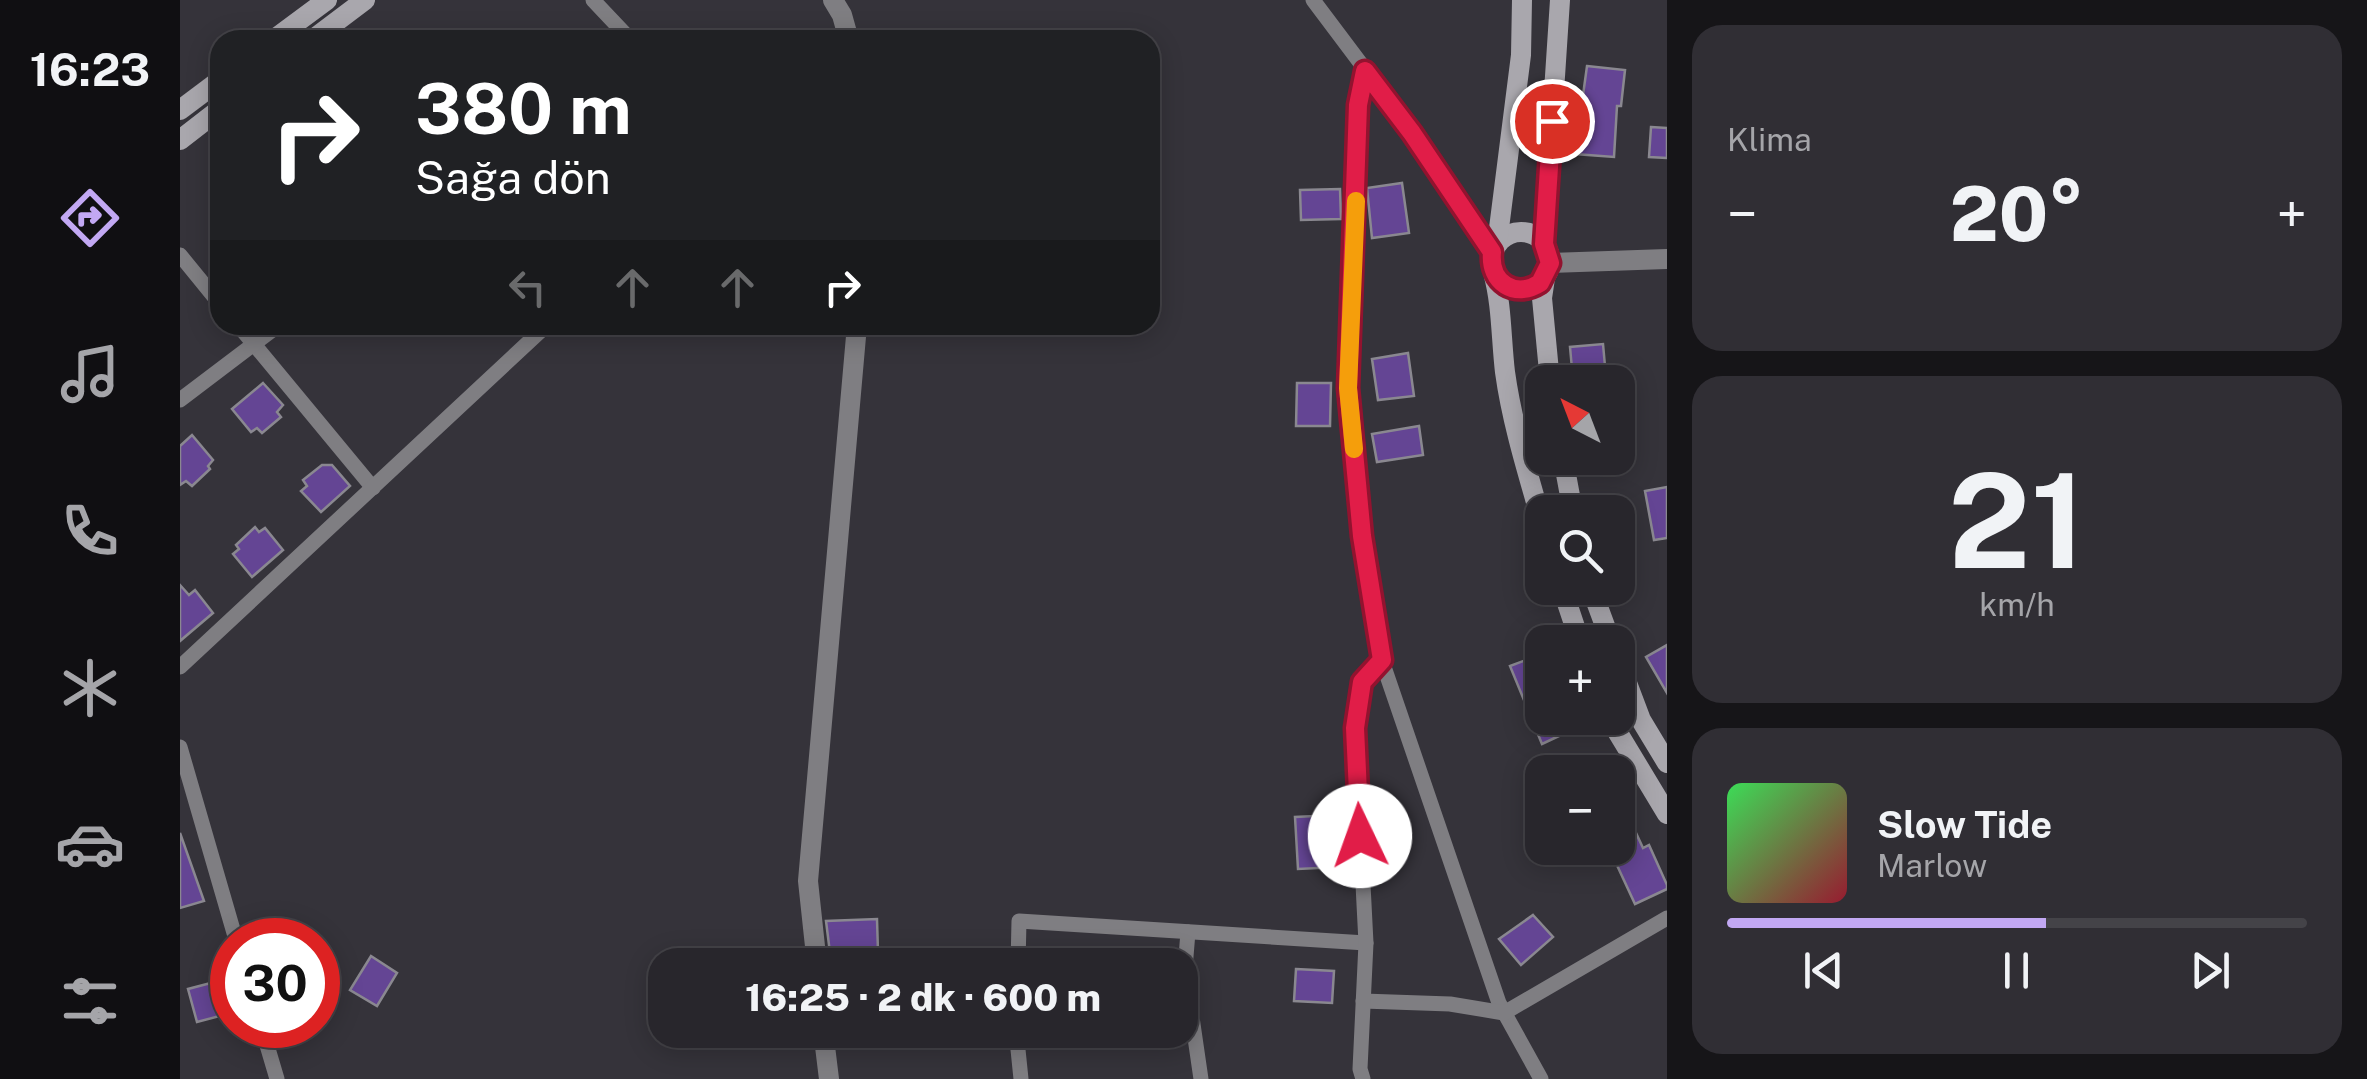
<!DOCTYPE html>
<html lang="tr">
<head>
<meta charset="utf-8">
<style>
	:root { --surface:#28262c; --page:#302e34; --text:#f1f3f6; --muted:#a5a5a9; --line:#444348; --accent:#c2a8f3 }
	body { margin:0; font-family:"Public Sans",sans-serif; background:var(--page); color:var(--text); height:100vh; display:flex; flex-direction:column; font-size:38px; white-space:nowrap }
	* { box-sizing:border-box; margin:0 }
	p { font-size:32px; color:var(--muted) }
	.icon { flex:none; width:55px; height:55px; fill:none; stroke:currentColor; stroke-width:2; stroke-linecap:round; stroke-linejoin:round }
	.map { position:relative; flex:1; overflow:hidden }
	.details { display:flex; flex-direction:column; gap:25px; padding:25px; background:#161518; width:700px }
	.details>* { flex:none }
	.hud { position:absolute; left:30px; top:30px; width:950px; height:305px; border-radius:30px; box-shadow:0 5px 25px #0003,0 0 0 2px var(--line); background:#202124; color:#fff; overflow:hidden }
	.needle { width:65px; rotate:318deg }
	.tools { position:absolute; left:1345px; top:365px; display:grid; gap:20px }
	.tools a { display:grid; place-items:center; width:110px; height:110px; border-radius:20px; background:var(--surface); box-shadow:0 5px 25px #0003,0 0 0 2px var(--line); font-size:50px }
	.speed { position:absolute; left:30px; top:918px; display:flex; gap:20px; font-size:50px; font-weight:700; text-align:center }
	.speed>* { display:grid; place-content:center; width:130px; height:130px; border-radius:50%; background:var(--surface); box-shadow:0 5px 25px #0003,0 0 0 2px var(--line); line-height:1 }
	.speed .limit { border:15px solid #d22; background:#fff; color:#111 }
	.pin { position:absolute; display:grid; place-items:center; width:85px; height:85px; color:#fff; margin:-42px; border:5px solid #fff; border-radius:50%; box-shadow:0 2px 10px #0007 }
	.me { position:absolute; width:110px; margin:-55px; rotate:357deg; stroke-linejoin:round; filter:drop-shadow(0 0 8px #0008) }
	.turn { display:flex; align-items:center; gap:35px; height:210px; padding:0 40px; font-size:45px }
	.turn .icon { width:130px; height:130px; stroke-width:2.5 }
	.turn b { display:block; font-size:70px; line-height:85px }
	.lanes { display:flex; align-items:center; height:95px; padding:0 40px; background:#0003; justify-content:center; gap:50px; direction:ltr }
	.lanes .off { opacity:.35 }
	.big { font-size:75px; font-weight:800; line-height:1.1 }
	.details .widget { flex:1; display:flex; flex-direction:column; justify-content:center; gap:15px; min-width:0; padding:0 35px; border-radius:30px; background:var(--page) }
	.details .dial { align-items:center; gap:0 }
	.dial b { font-size:130px; line-height:1 }
	.song { display:flex; align-items:center; gap:30px }
	.cover { width:120px; height:120px; border-radius:15px; background:linear-gradient(135deg,hsl(130 70% 55%),hsl(350 70% 35%)) }
	.played { height:10px; border-radius:5px; background:linear-gradient(90deg,var(--accent) 55%,var(--line) 55%) }
	.keys { display:flex; justify-content:space-around; direction:ltr }
	.heat { display:flex; justify-content:space-between; align-items:center; font-size:55px; direction:ltr }
	.trip { position:absolute; left:468px; top:948px; width:550px; height:100px; border-radius:30px; background:var(--surface); box-shadow:0 5px 25px #0003,0 0 0 2px var(--line); font-weight:800; line-height:100px; text-align:center }
	main { display:flex; flex:1; min-height:0 }
	.tab-bar { display:flex; flex-direction:column; width:180px; justify-content:space-around; align-items:center; background:#100f12; color:var(--muted) }
	.tab-bar .icon { width:70px; height:70px }
	.tab-bar .selected { color:var(--accent) }
	.tab-bar b { font-size:45px; color:var(--text) }
	.map>svg:first-child { display:block }
	.building { fill:#644594; stroke:#8a8890; stroke-width:2.5 }
	.lines { fill:none; stroke-linecap:round; stroke-linejoin:round }
	.minor { stroke:#7f7e82; stroke-width:15 }
	.tertiary { stroke:#7f7e82; stroke-width:20 }
	.secondary { stroke:#a9a7ad; stroke-width:20 }
	.route-casing { stroke:#92132f; stroke-width:25 }
	.route { stroke:#e11d48; stroke-width:18 }
	.slow { stroke:#f59e0b; stroke-width:18 }
</style>
</head>
<body>
<main>
<nav class="tab-bar">
<b>16:23</b>
<svg class="icon selected" aria-label="directions" viewBox="0 0 24 24"><path d="M12 3l9 9-9 9-9-9zM9 14v-3h6M13 9l2 2-2 2"/></svg>
<svg class="icon" aria-label="music" viewBox="0 0 24 24"><path d="M9 18V5l10-2v13"/><circle cx="6" cy="18" r="3"/><circle cx="16" cy="16" r="3"/></svg>
<svg class="icon" aria-label="phone" viewBox="0 0 24 24"><path d="M5 4h4l2 5-3 2q2 4 5 5l2-3 5 2v4C11 20 4 13 5 4z"/></svg>
<svg class="icon" aria-label="climate" viewBox="0 0 24 24"><path d="M12 3v18M4 7l16 10M4 17L20 7"/></svg>
<svg class="icon" aria-label="car" viewBox="0 0 24 24"><path d="M5 17H2v-5l4-1 3-4h7l3 4 3 1v5h-3M9 17h6M6 11h13"/><circle cx="7" cy="17" r="2"/><circle cx="17" cy="17" r="2"/></svg>
<svg class="icon" aria-label="filters" viewBox="0 0 24 24"><path d="M4 7h16M4 17h16"/><circle cx="9" cy="7" r="2"/><circle cx="15" cy="17" r="2"/></svg>
</nav>
<div class="map">
<svg width="1487" height="1079" viewBox="0 0 1487 1079">
	<rect width="100%" height="100%" fill="#35333a"/>
	<g class="building">
		<polygon points="1407,66 1445,70 1441,106 1437,106 1434,157 1395,154 1397,117 1400,117"/>
		<polygon points="1471,127 1487,128 1487,158 1469,157"/>
		<polygon points="1222,183 1229,233 1192,238 1187,188"/>
		<polygon points="1160,189 1161,219 1121,220 1120,190"/>
		<polygon points="1423,344 1426,377 1393,380 1390,347"/>
		<polygon points="1228,353 1234,396 1198,400 1192,359"/>
		<polygon points="83,383 103,405 97,412 101,417 82,433 77,428 71,432 52,409"/>
		<polygon points="1117,383 1151,383 1150,426 1116,426"/>
		<polygon points="1239,426 1243,455 1197,462 1192,434"/>
		<polygon points="12,435 33,460 28,466 30,469 12,486 6,481 0,485 0,446"/>
		<polygon points="142,465 152,465 170,486 141,512 121,491 127,486 123,480"/>
		<polygon points="1487,487 1487,538 1474,540 1465,491"/>
		<polygon points="75,527 79,532 85,528 103,550 72,577 53,554 59,549 56,545"/>
		<polygon points="0,585 9,595 15,590 33,613 0,641"/>
		<polygon points="1487,645 1487,693 1466,657"/>
		<polygon points="1362,654 1362,718 1392,718 1396,728 1362,744 1330,666"/>
		<polygon points="1438,794 1463,848 1469,845 1487,885 1487,889 1455,904 1429,848 1438,848"/>
		<polygon points="1156,815 1159,867 1118,869 1115,817"/>
		<polygon points="0,833 24,901 0,908"/>
		<polygon points="1353,915 1373,937 1341,965 1319,939"/>
		<polygon points="697,919 698,952 650,953 646,921"/>
		<polygon points="191,956 217,973 197,1006 170,990"/>
		<polygon points="1116,969 1154,971 1152,1003 1114,1001"/>
		<polygon points="42,980 51,1013 17,1022 8,989"/>
	</g>
	<g class="lines">
		<g class="minor">
			<polyline points="413,0 446,35 446,40"/>
			<polyline points="1133,0 1233,133 1313,252"/>
			<polyline points="1185,71 1179,105 1168,387 1182,536 1202,661 1319,1003 1361,1079"/>
			<polyline points="0,255 40,304"/>
			<polyline points="58,325 193,488"/>
			<polyline points="0,400 99,325"/>
			<polyline points="0,667 367,325"/>
			<polyline points="0,747 56,940"/>
			<polyline points="1008,932 1005,969 1021,1079"/>
			<polyline points="838,965 839,921 1186,943"/>
			<polyline points="1183,1001 1270,1004 1324,1013 1487,918"/>
			<polyline points="81,1025 97,1079"/>
			<polyline points="836,1030 841,1079"/>
			<polyline points="1183,1079 1180,1069 1186,943 1175,728 1182,682 1202,661"/>
		</g>
		<g class="tertiary">
			<polyline points="653,0 662,15 669,40"/>
			<polyline points="1370,263 1487,259"/>
			<polyline points="637,965 628,881 677,325"/>
			<polyline points="643,1030 649,1079"/>
		</g>
		<g class="secondary">
			<polyline points="93,40 147,0"/>
			<polyline points="132,40 185,0"/>
			<polyline points="0,110 40,80"/>
			<polyline points="0,140 40,109"/>
			<circle cx="1341" cy="261" r="29"/>
			<polyline points="1317,244 1341,55 1342,0"/>
			<polyline points="1364,244 1380,0"/>
			<path d="M1313,272C1322,305 1321,338 1325,372C1332,423 1348,474 1362,523"/>
			<polyline points="1365,278 1362,298 1370,382"/>
			<polyline points="1383,458 1393,512"/>
			<polyline points="1382,588 1400,642"/>
			<polyline points="1411,588 1431,642"/>
			<polyline points="1438,659 1461,720 1487,763"/>
			<polyline points="1429,718 1487,814"/>
		</g>
	</g>
	<g class="lines">
		<g class="route-casing">
			<path id="route" d="M1180,836L1175,728L1182,682L1202,660L1182,536L1168,388L1178,105L1185,71L1232,133L1312,252C1309,283 1335,299 1360,283L1370,263L1364,244L1372,121"/>
		</g>
		<use href="#route" class="route"/>
		<polyline class="slow" points="1174,449 1168,388 1176,201"/>
	</g>
</svg>
<div class="tools">
<a><svg class="needle" viewBox="-14 -14 28 28"><path d="M0-13l5 13h-10z" fill="#e53935"/><path d="M0 13l5-13h-10z" fill="#a5a5a9"/></svg></a>
<a><svg class="icon" aria-label="search" viewBox="0 0 24 24"><circle cx="10" cy="10" r="6"/><path d="M15 15l6 6"/></svg></a>
<a>+</a>
<a>−</a>
</div>
<div class="speed"><div class="limit">30</div></div>
<div class="pin" style="left:1372px;top:121px;background:#d93025"><svg class="icon" aria-label="arrive" viewBox="0 0 24 24"><path d="M6 21V4h12l-3 4 3 4H6"/></svg></div>
<svg class="me" style="left:1180px;top:836px" viewBox="-20 -20 40 40"><circle r="19" fill="#fff"/><path d="M0-13L10 11 0 6-10 11z" fill="#e11d48"/></svg>
<div class="trip">16:25 · 2 dk · 600 m</div>
<div class="hud">
<div class="turn"><svg class="icon" aria-label="right" viewBox="0 0 24 24"><path d="M7 20v-9h11M14 6l5 5-5 5"/></svg><div><b>380 m</b>Sağa dön</div></div>
<div class="lanes"><svg class="icon off" aria-label="left" viewBox="0 0 24 24"><path d="M17 20v-9H6M10 6l-5 5 5 5"/></svg><svg class="icon off" aria-label="ahead" viewBox="0 0 24 24"><path d="M12 20V5M6 11l6-6 6 6"/></svg><svg class="icon off" aria-label="ahead" viewBox="0 0 24 24"><path d="M12 20V5M6 11l6-6 6 6"/></svg><svg class="icon" aria-label="right" viewBox="0 0 24 24"><path d="M7 20v-9h11M14 6l5 5-5 5"/></svg></div>
</div>
</div>
<section class="details">
<div class="widget"><p>Klima</p>
<div class="heat"><a>−</a><b class="big">20°</b><a>+</a></div>
</div>
<div class="widget dial"><b>21</b><p>km/h</p></div>
<div class="widget">
<div class="song"><i class="cover"></i><div><b>Slow Tide</b><p>Marlow</p></div></div>
<div class="played"></div>
<div class="keys"><svg class="icon" aria-label="previous" viewBox="0 0 24 24"><path d="M18 5L8 12l10 7zM5 5v14"/></svg><svg class="icon" aria-label="pause" viewBox="0 0 24 24"><path d="M8 5v14M16 5v14"/></svg><svg class="icon" aria-label="next" viewBox="0 0 24 24"><path d="M6 5l10 7-10 7zM19 5v14"/></svg></div>
</div>
</section>
</main>
</body>
</html>
